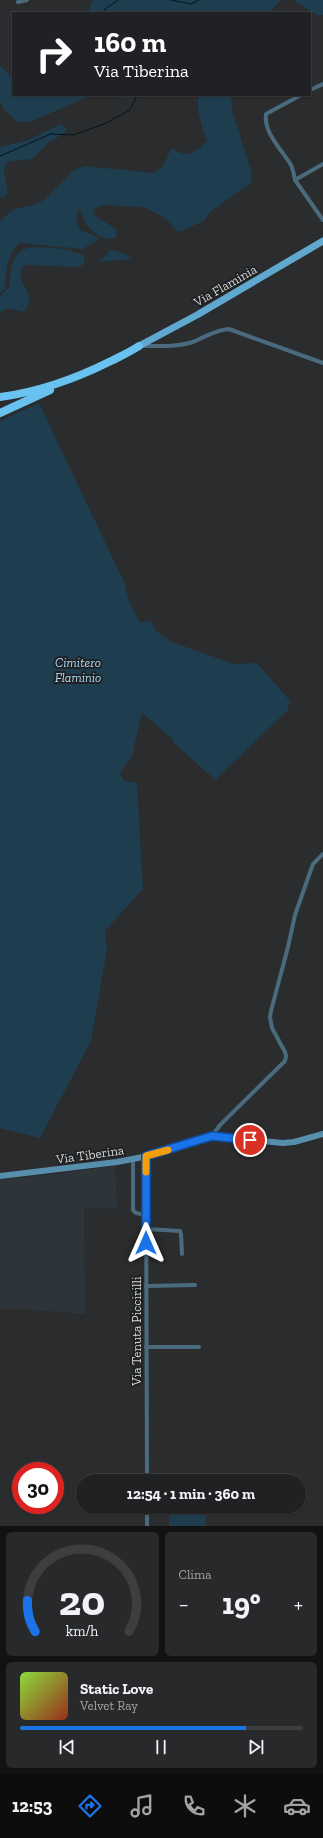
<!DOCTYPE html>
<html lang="it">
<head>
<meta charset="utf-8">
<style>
	:root { --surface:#202122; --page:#28292a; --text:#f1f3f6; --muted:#a2a3a5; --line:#3d3e40; --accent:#1a73e8 }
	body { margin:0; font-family:"Zilla Slab",serif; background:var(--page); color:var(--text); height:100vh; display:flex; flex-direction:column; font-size:15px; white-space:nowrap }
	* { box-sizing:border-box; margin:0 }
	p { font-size:13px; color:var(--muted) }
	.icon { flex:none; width:22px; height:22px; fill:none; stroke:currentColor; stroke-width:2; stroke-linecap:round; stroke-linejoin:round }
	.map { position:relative; height:1526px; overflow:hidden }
	.drawer { display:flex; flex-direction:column; gap:6px; padding:6px; background:#121213; flex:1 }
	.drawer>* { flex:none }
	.hud { position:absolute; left:12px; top:12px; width:299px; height:84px; border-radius:0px; box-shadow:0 1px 3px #0004,0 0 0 1px var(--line); background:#202124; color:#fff; overflow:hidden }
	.speed { position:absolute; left:12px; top:1462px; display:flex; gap:8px; font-size:20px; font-weight:700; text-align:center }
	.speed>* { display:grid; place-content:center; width:52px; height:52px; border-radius:50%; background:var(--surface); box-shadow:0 1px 3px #0004,0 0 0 1px var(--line); line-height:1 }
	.speed .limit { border:6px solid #d22; background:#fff; color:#111 }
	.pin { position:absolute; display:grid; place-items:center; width:34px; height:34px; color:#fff; margin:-17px; border:2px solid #fff; border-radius:50%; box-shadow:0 1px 4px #0007 }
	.me { position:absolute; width:44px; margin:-22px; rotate:0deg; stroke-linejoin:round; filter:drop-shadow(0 0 3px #0008) }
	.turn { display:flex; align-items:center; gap:14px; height:84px; padding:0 16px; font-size:18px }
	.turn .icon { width:52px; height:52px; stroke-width:2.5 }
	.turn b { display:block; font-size:28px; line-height:34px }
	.big { font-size:30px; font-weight:700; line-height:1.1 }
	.drawer .card { flex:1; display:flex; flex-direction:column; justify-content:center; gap:6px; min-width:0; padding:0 14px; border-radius:6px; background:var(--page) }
	.drawer .dial { align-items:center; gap:0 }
	.dial svg { height:104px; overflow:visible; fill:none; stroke:var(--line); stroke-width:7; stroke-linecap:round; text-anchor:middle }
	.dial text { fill:var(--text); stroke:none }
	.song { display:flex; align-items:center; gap:12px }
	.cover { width:48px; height:48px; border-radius:6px; background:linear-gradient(135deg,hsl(90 70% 55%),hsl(10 70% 35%)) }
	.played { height:4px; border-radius:2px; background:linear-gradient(90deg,var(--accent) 80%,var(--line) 80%) }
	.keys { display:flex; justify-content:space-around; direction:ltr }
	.heat { display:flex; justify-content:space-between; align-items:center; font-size:22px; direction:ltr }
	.drawer .tiles { flex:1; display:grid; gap:6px; grid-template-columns:1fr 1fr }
	.card:last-child { grid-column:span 2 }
	.trip { position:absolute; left:76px; top:1474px; width:230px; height:40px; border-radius:20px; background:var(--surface); box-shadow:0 1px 3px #0004,0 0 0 1px var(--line); font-weight:700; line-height:40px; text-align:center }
	.tab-bar { display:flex; height:64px; justify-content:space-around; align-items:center; background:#0d0d0e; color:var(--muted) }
	.tab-bar .icon { width:28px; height:28px }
	.tab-bar .selected { color:var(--accent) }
	.tab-bar b { font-size:18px; color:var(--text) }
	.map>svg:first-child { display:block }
	.built { fill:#2d353a }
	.green { fill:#1e3d4e }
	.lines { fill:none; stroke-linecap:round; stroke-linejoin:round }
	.stream { stroke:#001520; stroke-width:1 }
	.street { stroke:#496b7d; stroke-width:4 }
	.secondary { stroke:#578eab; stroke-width:6 }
	.primary { stroke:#60a8cf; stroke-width:7 }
	.highway { stroke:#68c1ef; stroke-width:8 }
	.route-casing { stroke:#114b97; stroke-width:10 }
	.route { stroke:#1a73e8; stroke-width:7 }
	.slow { stroke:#f59e0b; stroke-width:7 }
	.labels { text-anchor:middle; stroke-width:4; stroke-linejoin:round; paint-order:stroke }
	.street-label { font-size:13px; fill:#d5d6d7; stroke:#202224 }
	.park-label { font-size:13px; font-style:italic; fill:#acdcf7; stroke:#202224 }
</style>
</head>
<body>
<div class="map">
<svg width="323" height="1526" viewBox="0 0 323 1526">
	<rect width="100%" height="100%" fill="#2a2c2d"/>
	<polygon class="built" points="115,1166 117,1209 84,1208 85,1314 19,1309 0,1309 0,1180 57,1174"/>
	<g class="green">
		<polygon points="94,0 281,0 269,13 167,13 167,11 88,13 91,3"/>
		<polygon points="293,0 323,0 323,15 317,15"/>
		<polygon points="0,65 13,79 13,95 139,95 130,98 90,96 30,122 18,122 3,109 0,101"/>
		<path d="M199,95H231L232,110L252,174L251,183L210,212L204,221L178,232L165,218L144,207L102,205L93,210L94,215L116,229L117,234L116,238C99,242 84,226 81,211L78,210L76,218L80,230L95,236L99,239L83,249L20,243C6,254 6,273 5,289L0,293V221L13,209L30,206L44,200L74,170L85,166L154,173L163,166L171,149C176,149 177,152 182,153C192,157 201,146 207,141C202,126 195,111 199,95Z"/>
		<polygon points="61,124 67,129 61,135 48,143 32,159 7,162 4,170 8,192 5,197 0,197 0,147 28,140"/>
		<path d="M32,247C49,248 69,247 84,256L85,262L81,266L74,267L28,265L23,266C13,286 41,293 24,312L6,308L0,313V296L10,286C10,268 11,251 32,247Z"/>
		<path d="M109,250C117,250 126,254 132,259L97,262L107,255Z"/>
		<polygon points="39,403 125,584 128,599 140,622 151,621 156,631 172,642 234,664 257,663 291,702 288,704 289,709 215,780 173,742 174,740 142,713 132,756 120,773 123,780 137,783 143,889 105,931 107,950 91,1041 40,1138 0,1128 0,421"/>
		<polygon points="206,1512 206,1526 169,1526 169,1513"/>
	</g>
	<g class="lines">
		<g class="stream">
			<polyline points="171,0 191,4 199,0"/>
			<polyline points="104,13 105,9 118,0"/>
			<polyline points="0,156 51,134 73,135 104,124 130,110 137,95"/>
		</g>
		<g class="street">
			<polyline points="18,2 27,0"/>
			<polyline points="310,90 323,84"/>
			<polyline points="323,164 295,180 323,220"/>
			<path d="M295,180C294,175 293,169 291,165C282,150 263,132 266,114L301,95"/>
			<path d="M142,346C159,346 177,347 193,342C205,337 215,330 229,329L323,363"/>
			<polyline points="212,1136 220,1125 285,1061 286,1056 285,1052 272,1028 270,1018 271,1011 288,947 295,915 313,864 323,854"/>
			<polyline points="146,1156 147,1481"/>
			<polyline points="133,1158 133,1210 136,1213 146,1215"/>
			<polyline points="146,1229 180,1231 181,1234 182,1254"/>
			<polyline points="146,1286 195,1285"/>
			<polyline points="146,1347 199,1347"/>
			<polyline points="147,1507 147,1526"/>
		</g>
		<polyline class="secondary" points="0,1176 117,1162 153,1155 212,1136 283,1143 294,1142 323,1134"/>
		<polyline class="primary" points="139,346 197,315 323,241"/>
		<g class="highway">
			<path d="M0,397C39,392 77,378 111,361C121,356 130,352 139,346"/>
			<polyline points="0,413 50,390"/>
		</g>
	</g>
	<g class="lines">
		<g class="route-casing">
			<polyline id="route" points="146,1243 146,1156 212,1136 250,1140"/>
		</g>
		<use href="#route" class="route"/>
		<polyline class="slow" points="146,1172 146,1156 168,1150"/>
	</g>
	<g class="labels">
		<g class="street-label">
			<text transform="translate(225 285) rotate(-30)" y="5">Via Flaminia</text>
			<text transform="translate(90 1154) rotate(-8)" y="5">Via Tiberina</text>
			<text transform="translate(136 1331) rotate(-90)" y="5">Via Tenuta Piccirilli</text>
		</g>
		<g class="park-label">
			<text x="78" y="667">Cimitero<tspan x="78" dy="15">Flaminio</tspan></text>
		</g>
	</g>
</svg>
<div class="speed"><div class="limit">30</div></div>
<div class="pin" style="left:250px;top:1140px;background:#d93025"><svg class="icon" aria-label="arrive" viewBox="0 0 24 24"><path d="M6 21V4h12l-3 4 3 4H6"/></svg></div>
<svg class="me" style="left:146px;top:1243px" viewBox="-20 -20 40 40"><path d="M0-17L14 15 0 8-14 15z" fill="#1a73e8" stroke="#fff" stroke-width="4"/></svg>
<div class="trip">12:54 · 1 min · 360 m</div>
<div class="hud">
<div class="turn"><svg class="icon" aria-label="right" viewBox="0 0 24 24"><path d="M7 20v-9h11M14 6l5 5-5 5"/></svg><div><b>160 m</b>Via Tiberina</div></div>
</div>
</div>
<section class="drawer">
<div class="tiles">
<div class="card dial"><svg viewBox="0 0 100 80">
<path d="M14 69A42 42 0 1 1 86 69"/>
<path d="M14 69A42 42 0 0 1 8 45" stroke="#1a73e8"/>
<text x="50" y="56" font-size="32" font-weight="700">20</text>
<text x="50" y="72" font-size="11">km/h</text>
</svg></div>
<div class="card"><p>Clima</p>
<div class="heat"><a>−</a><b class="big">19°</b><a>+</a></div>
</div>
<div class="card">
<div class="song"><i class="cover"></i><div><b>Static Love</b><p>Velvet Ray</p></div></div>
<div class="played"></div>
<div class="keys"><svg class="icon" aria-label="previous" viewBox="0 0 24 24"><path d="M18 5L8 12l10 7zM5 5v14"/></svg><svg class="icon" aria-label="pause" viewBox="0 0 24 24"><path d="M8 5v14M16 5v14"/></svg><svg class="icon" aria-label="next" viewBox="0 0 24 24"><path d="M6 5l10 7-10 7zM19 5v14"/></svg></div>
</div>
</div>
</section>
<nav class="tab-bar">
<b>12:53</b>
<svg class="icon selected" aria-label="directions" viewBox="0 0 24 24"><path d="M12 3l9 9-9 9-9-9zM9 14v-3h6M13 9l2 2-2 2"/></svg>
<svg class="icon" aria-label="music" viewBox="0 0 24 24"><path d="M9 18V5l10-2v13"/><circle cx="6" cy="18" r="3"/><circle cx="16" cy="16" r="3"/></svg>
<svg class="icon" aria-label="phone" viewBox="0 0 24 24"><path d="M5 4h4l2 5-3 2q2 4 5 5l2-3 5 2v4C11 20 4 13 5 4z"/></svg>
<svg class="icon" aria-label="climate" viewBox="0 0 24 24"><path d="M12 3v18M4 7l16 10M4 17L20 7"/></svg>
<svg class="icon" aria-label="car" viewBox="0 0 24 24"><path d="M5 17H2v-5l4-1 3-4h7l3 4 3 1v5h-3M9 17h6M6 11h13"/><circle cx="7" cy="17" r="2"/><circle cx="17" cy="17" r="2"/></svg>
</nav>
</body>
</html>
